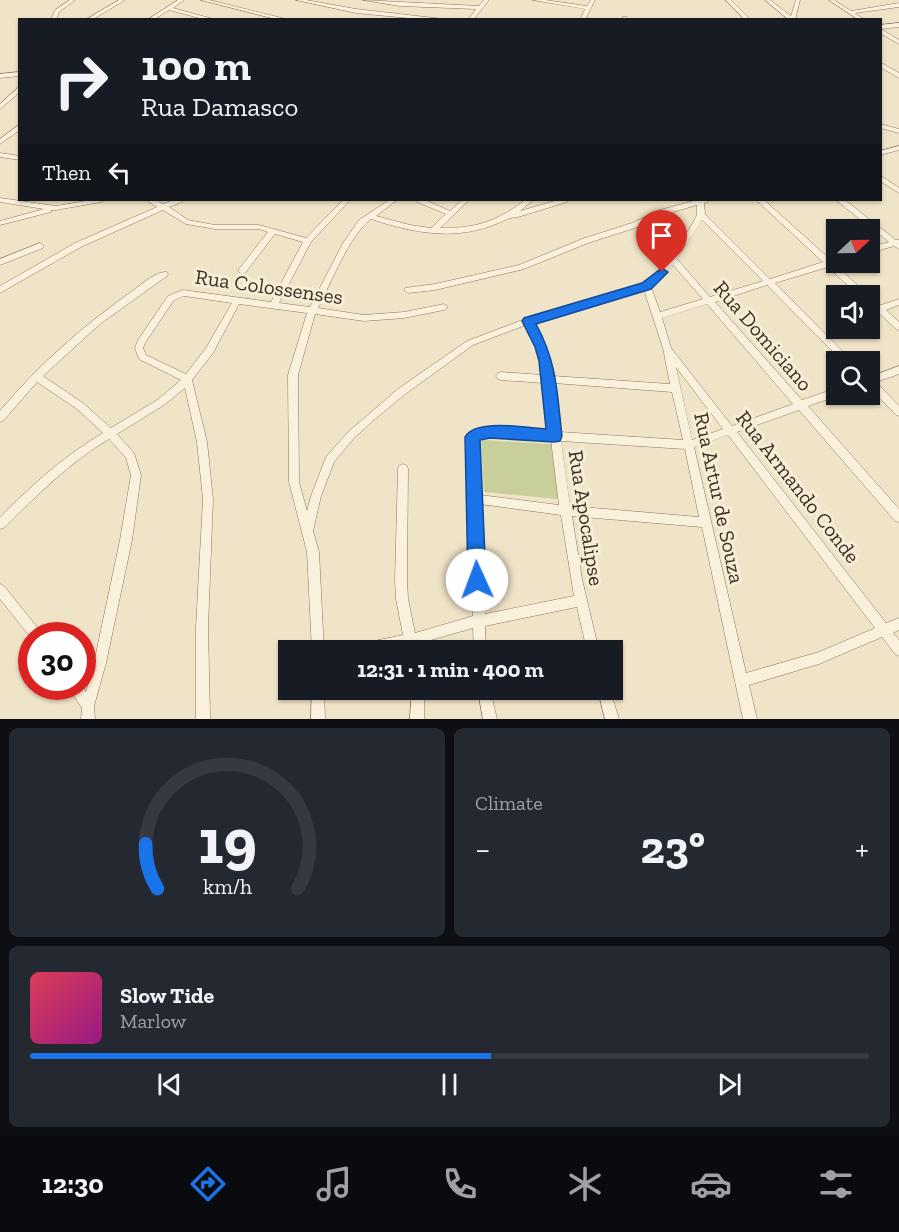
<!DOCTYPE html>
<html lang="en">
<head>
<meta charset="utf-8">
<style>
	:root { --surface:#171b24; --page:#242831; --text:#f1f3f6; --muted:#9ea1a6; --line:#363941; --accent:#1a73e8 }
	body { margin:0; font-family:"Zilla Slab",serif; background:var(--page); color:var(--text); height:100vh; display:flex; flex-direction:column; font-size:22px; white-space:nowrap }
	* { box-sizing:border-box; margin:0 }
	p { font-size:20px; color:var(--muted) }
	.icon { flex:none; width:33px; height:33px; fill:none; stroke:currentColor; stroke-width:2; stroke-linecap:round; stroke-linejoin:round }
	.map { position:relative; height:719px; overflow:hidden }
	.sheet { display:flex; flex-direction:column; gap:9px; padding:9px; background:#0d0f14; flex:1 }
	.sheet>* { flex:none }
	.hud { position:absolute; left:18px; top:18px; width:864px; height:183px; border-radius:0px; box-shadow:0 2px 4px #0004; background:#171b24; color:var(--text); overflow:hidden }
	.needle { width:39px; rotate:68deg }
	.tools { position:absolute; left:826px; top:219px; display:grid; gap:12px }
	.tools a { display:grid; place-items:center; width:54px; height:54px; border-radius:0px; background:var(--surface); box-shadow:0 2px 4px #0004; font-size:30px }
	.speed { position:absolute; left:18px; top:622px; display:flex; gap:12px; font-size:30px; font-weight:700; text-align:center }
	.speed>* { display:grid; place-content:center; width:78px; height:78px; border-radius:50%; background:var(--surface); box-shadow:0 2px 4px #0004; line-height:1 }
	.speed .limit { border:9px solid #d22; background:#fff; color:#111 }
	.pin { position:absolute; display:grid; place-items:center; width:51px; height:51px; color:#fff; margin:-62px -26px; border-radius:50% 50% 50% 0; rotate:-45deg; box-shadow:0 0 6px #0007 }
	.pin .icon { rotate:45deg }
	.me { position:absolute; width:66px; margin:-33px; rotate:358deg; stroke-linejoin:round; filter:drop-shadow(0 0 4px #0008) }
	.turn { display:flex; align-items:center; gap:21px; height:126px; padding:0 24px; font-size:27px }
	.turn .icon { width:78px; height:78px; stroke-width:2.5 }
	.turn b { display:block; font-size:42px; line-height:51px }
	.then { display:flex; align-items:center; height:57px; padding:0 24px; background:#0003; gap:12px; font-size:22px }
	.big { font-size:45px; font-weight:800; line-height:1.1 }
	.sheet .card { flex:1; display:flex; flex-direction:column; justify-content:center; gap:9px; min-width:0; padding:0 21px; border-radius:9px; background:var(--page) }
	.sheet .dial { align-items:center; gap:0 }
	.dial svg { height:156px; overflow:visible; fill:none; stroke:var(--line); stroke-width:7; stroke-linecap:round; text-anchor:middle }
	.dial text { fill:var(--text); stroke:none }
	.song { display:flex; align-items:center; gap:18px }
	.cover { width:72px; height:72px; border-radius:9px; background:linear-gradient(135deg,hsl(350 70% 55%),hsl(310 70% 35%)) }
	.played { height:6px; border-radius:3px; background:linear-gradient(90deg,var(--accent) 55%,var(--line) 55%) }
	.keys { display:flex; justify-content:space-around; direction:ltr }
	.heat { display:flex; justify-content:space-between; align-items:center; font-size:33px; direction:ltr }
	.sheet .tiles { flex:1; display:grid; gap:9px; grid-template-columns:1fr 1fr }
	.card:last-child { grid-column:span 2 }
	.trip { position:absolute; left:278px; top:640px; width:345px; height:60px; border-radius:0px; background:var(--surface); box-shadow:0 2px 4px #0004; font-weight:800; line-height:60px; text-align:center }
	.tabs { display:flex; height:96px; justify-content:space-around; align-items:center; background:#090b0e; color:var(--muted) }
	.tabs .icon { width:42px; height:42px }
	.tabs .active { color:var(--accent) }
	.tabs b { font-size:27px; color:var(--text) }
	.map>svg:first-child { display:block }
	.green { fill:#c9cf9b }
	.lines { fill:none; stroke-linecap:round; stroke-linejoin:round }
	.minor-casing { stroke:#8d765c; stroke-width:1 }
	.minor { fill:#faf1dc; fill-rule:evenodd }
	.route { fill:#1a73e8; stroke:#114b97; stroke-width:1.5 }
	.labels { text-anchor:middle; stroke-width:6; stroke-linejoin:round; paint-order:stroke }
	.street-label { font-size:21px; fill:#3d2e20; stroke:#f7eed8 }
</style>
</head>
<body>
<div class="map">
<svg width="899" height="719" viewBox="0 0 899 719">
	<rect width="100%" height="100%" fill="#f0e4c8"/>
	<polygon class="green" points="481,440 552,444 558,499 484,492"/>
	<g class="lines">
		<g class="minor-casing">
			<g id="minor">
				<polygon points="70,0 75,0 59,12 56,20 51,20 55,10"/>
				<polygon points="119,0 125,0 92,20 85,20"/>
				<polygon points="178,0 184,0 173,8 217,20 207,20 169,10 153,20 147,20"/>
				<polygon points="201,0 209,0 290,20 279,20"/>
				<polygon points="296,0 306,0 356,9 452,20 429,20 356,13"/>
				<polygon points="363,0 479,6 484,0 489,0 473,20 468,20 476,9 400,6"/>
				<polygon points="533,0 545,0 587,6 591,0 595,0 585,20 580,20 585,9"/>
				<polygon points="726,0 731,0 751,20 745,20"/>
				<polygon points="765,0 770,0 791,16 796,0 800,0 795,20 789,20"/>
				<polygon points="829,0 834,0 851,11 899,3 899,7 855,13 865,20 859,20"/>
				<polygon points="623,17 627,17 628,20 622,20"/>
				<polygon points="899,23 899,27 881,29 899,40 899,44 880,33 880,25"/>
				<polygon points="880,62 899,73 899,78 880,67"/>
				<polygon points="20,72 20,76 0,78 0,74"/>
				<polygon points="20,86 20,92 0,109 0,104"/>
				<polygon points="20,124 20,130 0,144 0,139"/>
				<polygon points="880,124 899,129 899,133 880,128"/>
				<polygon points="899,146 899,150 880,155 880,151"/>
				<polygon points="0,153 20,156 20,160 0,157"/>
				<polygon points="880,175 899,188 899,193 880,181"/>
				<polygon points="0,198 56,206 91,200 105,200 101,202 56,210 51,210 51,212 0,225 0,221 44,209 0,202"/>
				<path d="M149,200H156L163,204L174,200H182V202L169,207L188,220L215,225H259L306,238L343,200H350L311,242L279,303L310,307L343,243L359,220L389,200H397L376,216L410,225L431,228L446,214L417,202V200H425L450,211L462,200H469L440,228C474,229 498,221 525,200H533L520,211L558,200H568L567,202L518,217C509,217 504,221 496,224C489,227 481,229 473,231C439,238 404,230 371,219C350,234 330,285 318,308L364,315L404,312L444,304L448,307L444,310L404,318L364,321L315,314L298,375L299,482L307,511L311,496L326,457L348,432L398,389L467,341L525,319L644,284L664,265L690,228L697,215V205L666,214L638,227L588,243L524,269L435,290L408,293L404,290L405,288L435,284L519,265L582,239L632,223L660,210L697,200H708V202L704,203L705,214L770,279L823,262L756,200H764L831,260L837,258V262H840L835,264L869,296H859L828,267L775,283L853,362H843L767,285L715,302L802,400L837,388V394L840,395L808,406L899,509V522L895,521L799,410L737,432L886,623L899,618V630L893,633L899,640V656L895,654L882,637L819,664L749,685L757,719H743L702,527L572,516L582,579L599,651H587L577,607L485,626L486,651H474L473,628L417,644L418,651H406L405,647L385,651H349L351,647L355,645L403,635L396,599L395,580L398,469L399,466L403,464L407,466L408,469L407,580L408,599L415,633L473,616L468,443L472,431C496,424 525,430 550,432L544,383L501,380L498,379L496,376L498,373L501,372L543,375L538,347L526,325L473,345L404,395L375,419L354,438L334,462L321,496L313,531L319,552L324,651H312L307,552L289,482L288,375L307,313L239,304L213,353L192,380L207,442L213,499L208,627L210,719H196V627L203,499L197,442L185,388L164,405L117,434L134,453L141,475L132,540L106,663L94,706L95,719H81L82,708L68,687H82L86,692L94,663L120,540L131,475L126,458L109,439C69,463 37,495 4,528L0,529V517C32,485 64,456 103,433L77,409L37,382L3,421L0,422V411C39,364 84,325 135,289C143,283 157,271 167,272L168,274L167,276L100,324L43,376L83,403L111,428L157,400L181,380L139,359L135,348L138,340L168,296L180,291L183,290L271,302L303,242L275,234L245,273L242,274L238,271L239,269L268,232L259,229H215L186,224L163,210L81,247L0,293V286L75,243L157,207L149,202ZM702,220L763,281L710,297L677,259ZM673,265L703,299L660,312L651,287ZM644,290L663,348L670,384L553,376L546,347L533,323ZM184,296L232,303L206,348L186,374L146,355L143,348L145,343L174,300ZM707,304L793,404L732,426L671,348L662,318ZM676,367L723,429L692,440ZM554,383L672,392L683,440L560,432ZM728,435L875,628L819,652L746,673L694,447ZM490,436L551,440L559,505L480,495L478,443L479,438ZM561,441L685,449L699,517L570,506ZM480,504L561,515L574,596L485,614Z"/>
				<polygon points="838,200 845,200 896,240 899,240 899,249 894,246 870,253 870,247 889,242 838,202"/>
				<polygon points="40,243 44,246 43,248 0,265 0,259"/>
				<polygon points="870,297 881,305 899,299 899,305 886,310 899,322 899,330 896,329 870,305"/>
				<polygon points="899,366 899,374 876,382 899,406 899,416 896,415 870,388 870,377"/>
				<polygon points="0,584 4,586 41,632 43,636 32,636 32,639 0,599"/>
				<polygon points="312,690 324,690 325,719 311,719"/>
				<polygon points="412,690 424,690 424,719 410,719"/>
				<polygon points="478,690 490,690 497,719 483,719"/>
				<polygon points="598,690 610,690 619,719 605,719"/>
			</g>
		</g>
		<use href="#minor" class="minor"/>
	</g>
	<path class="route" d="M662,268L668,272L651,289L536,324C557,362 557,393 562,436L560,441L554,442L490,438L480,440L486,580L483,586L477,589L471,586L468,580L465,437C475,418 527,428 546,429L539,361L535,347L522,321L524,318L642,283Z"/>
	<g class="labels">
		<g class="street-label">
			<text transform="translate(269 287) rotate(8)" y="7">Rua Colossenses</text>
			<text transform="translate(763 336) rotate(49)" y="7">Rua Domiciano</text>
			<text transform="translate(798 487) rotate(52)" y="7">Rua Armando Conde</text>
			<text transform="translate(719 498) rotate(78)" y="7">Rua Artur de Souza</text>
			<text transform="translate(586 518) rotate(81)" y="7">Rua Apocalipse</text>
		</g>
	</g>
</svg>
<div class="tools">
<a><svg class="needle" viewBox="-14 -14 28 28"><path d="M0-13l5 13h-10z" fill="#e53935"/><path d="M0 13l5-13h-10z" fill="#9ea1a6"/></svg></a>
<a><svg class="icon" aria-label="sound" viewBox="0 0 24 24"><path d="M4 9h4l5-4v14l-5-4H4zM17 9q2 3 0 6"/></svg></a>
<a><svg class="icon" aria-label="search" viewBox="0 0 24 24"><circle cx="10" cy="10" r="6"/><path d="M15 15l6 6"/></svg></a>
</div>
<div class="speed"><div class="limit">30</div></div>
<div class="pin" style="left:662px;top:272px;background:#d93025"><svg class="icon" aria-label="arrive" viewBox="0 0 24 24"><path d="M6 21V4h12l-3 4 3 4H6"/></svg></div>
<svg class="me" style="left:477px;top:580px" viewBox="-20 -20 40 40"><circle r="19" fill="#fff"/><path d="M0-13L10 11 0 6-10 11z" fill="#1a73e8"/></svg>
<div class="trip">12:31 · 1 min · 400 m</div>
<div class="hud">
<div class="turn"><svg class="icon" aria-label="right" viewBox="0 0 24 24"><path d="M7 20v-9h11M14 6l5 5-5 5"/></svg><div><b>100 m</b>Rua Damasco</div></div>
<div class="then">Then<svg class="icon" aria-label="left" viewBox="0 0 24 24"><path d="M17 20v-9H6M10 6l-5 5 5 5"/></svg></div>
</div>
</div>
<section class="sheet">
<div class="tiles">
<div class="card dial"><svg viewBox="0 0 100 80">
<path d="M14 69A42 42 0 1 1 86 69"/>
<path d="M14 69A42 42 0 0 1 8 46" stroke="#1a73e8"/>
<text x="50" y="56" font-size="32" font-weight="700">19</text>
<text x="50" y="72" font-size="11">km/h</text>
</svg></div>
<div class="card"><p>Climate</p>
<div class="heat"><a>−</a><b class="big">23°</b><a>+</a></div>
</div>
<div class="card">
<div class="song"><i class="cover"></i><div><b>Slow Tide</b><p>Marlow</p></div></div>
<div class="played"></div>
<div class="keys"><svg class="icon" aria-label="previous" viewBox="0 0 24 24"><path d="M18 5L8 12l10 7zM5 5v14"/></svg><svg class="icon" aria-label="pause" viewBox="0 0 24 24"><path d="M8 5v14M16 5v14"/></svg><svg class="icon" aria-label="next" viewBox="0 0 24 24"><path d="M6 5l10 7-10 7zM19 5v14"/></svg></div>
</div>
</div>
</section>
<nav class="tabs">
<b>12:30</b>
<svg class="icon active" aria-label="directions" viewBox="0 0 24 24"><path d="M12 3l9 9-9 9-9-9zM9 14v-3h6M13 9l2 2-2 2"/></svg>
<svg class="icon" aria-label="music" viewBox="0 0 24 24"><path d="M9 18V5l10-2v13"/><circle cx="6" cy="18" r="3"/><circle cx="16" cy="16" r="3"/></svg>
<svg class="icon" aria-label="phone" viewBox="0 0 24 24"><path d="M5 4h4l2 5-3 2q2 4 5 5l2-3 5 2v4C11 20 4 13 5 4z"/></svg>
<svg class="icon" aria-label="climate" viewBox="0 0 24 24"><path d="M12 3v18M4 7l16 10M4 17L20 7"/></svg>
<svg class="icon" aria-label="car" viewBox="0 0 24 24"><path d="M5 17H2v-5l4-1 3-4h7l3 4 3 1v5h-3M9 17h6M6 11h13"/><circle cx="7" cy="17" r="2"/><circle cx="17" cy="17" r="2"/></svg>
<svg class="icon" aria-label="filters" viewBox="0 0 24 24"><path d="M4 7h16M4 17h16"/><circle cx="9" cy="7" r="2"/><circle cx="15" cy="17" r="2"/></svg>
</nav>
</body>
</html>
